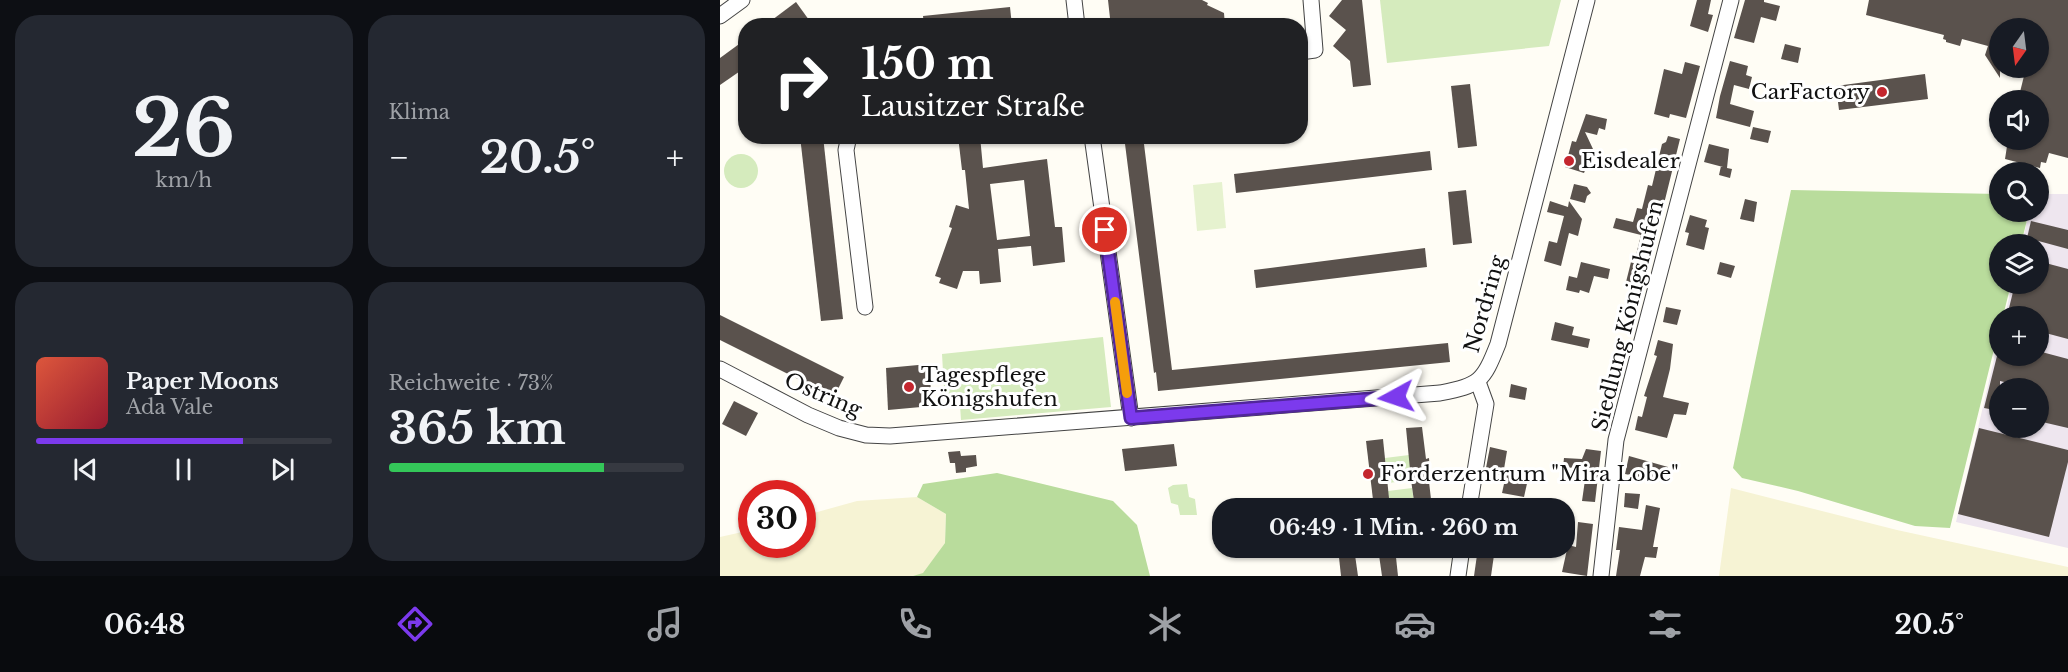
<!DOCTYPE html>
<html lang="de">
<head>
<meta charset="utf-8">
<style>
	:root { --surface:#171b24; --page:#242831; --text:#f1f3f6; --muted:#9ea1a6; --line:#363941; --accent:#7c3aed }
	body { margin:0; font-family:"Libre Baskerville",serif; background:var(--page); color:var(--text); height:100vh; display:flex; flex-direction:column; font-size:22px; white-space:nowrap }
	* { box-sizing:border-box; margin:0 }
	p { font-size:20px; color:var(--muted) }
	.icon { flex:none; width:33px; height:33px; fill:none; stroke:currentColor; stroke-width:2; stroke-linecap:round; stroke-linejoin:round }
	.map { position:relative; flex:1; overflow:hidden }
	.drawer { display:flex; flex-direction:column; gap:15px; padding:15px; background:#0d0f14; width:720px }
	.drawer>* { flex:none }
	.banner { position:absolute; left:18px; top:18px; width:570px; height:126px; border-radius:24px; box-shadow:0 2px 4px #0004; background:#202124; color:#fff; overflow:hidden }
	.needle { width:39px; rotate:194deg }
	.controls { position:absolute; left:1269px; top:18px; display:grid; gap:12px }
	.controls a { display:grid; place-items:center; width:60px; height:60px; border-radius:50%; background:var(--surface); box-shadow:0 2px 4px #0004; font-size:30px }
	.speed { position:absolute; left:18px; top:480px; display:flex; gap:12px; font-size:30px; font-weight:700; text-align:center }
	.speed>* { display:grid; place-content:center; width:78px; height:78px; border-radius:50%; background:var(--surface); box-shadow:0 2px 4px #0004; line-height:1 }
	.speed .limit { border:9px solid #d22; background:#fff; color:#111 }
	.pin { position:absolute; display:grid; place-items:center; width:51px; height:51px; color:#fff; margin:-26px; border:3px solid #fff; border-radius:50%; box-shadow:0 2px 6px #0007 }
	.me { position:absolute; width:66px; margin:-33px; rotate:265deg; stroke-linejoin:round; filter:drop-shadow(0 0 4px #0008) }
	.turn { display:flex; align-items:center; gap:21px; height:126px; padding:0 24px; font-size:27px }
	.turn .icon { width:78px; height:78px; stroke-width:2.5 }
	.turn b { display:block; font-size:42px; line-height:51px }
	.big { font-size:45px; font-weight:700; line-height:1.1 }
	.drawer .tile { flex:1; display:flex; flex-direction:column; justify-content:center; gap:9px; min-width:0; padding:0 21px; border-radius:24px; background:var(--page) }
	.drawer .dial { align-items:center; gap:0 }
	.dial b { font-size:78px; line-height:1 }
	.song { display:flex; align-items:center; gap:18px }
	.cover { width:72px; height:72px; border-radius:9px; background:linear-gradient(135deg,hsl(10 70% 55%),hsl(350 70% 35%)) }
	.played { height:6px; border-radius:3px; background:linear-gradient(90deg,var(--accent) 70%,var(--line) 70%) }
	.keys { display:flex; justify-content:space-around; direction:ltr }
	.heat { display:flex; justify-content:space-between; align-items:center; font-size:33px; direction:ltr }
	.charge { height:9px; border-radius:4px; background:linear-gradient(90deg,#34c759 73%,var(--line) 0) }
	.drawer .tiles { flex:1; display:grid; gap:15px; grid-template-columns:repeat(2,1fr) }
	.trip { position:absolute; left:492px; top:498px; width:363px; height:60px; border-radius:24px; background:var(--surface); box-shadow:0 2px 4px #0004; font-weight:700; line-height:60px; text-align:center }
	.tabs { display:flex; height:96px; justify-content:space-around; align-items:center; background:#090b0e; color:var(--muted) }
	.tabs .icon { width:42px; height:42px }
	.tabs .on { color:var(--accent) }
	.tabs b { font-size:27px; color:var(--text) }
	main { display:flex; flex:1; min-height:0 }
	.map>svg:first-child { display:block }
	.industrial { fill:#eee6ef; fill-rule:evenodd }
	.farmland { fill:#f6f3d4 }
	.green { fill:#d5ebbd }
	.forest { fill:#b9dc9c }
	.pitch { fill:#e6f2cf }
	.building { fill:#5a524d; fill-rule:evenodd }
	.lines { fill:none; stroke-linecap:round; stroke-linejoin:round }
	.minor-casing { stroke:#444; stroke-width:17 }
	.minor { stroke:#fff; stroke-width:15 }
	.route-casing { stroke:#51269a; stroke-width:15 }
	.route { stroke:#7c3aed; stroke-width:10 }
	.slow { stroke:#f59e0b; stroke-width:10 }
	.poi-dot { fill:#c4262e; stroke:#fff; stroke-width:2 }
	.labels { text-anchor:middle; stroke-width:6; stroke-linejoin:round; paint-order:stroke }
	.poi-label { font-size:21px; fill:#111; stroke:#fff; text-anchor:start }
	.street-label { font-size:21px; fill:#111; stroke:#fff }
</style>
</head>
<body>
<main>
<section class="drawer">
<div class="tiles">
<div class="tile dial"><b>26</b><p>km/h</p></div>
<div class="tile"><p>Klima</p>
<div class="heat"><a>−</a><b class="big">20.5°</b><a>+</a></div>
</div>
<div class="tile">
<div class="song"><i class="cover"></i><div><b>Paper Moons</b><p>Ada Vale</p></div></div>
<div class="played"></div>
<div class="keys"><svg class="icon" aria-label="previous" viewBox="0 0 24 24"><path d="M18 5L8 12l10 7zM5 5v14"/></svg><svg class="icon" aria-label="pause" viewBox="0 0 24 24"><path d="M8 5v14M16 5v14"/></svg><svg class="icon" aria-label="next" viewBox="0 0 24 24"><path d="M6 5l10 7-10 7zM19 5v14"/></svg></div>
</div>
<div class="tile"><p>Reichweite · 73%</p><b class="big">365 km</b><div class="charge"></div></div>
</div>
</section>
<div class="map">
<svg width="1348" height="576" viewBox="0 0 1348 576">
	<rect width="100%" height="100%" fill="#fffdf5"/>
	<path class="industrial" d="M1319,194H1348V548L1236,522L1279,338L1280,356H1318V316H1285L1292,284H1318V244H1302L1309,212H1318ZM1280,388H1318V428H1280Z"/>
	<g class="farmland">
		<polygon points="1011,488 1177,530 1348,567 1348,576 999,576"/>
		<polygon points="197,497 226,514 225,543 203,574 193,576 0,576 0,537 31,530 32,544 82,544 83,516 137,501"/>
	</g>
	<g class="green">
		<polygon points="660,0 841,0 829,46 667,63"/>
		<circle cx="21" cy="171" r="17"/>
		<polygon points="383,337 391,407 241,420 240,405 225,406 222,354"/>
		<polygon points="689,455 692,480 668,483 665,458"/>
		<polygon points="467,484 469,497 475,499 477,515 460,515 458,505 451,503 448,488 453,485"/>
		<polygon points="692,488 695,508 670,508 668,491"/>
	</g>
	<g class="forest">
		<polygon points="1071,190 1279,194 1280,212 1309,212 1301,244 1280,244 1280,284 1291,284 1283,316 1280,316 1279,329 1230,528 1195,526 1078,491 1022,478 1013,468"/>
		<polygon points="277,473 393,501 417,525 430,576 193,576 203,573 225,543 226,514 197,497 203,484"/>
	</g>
	<polygon class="pitch" points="502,182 506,228 477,231 473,185"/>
	<g class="building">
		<polygon points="388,0 482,0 488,3 487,5 504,13 505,26 394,26 393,18 390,18"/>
		<polygon points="622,0 642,0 651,85 633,87 630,61 613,46 626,30 609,16"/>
		<polygon points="977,0 991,0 988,14 993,15 988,32 970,26"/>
		<polygon points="1025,0 1044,0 1044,2 1060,6 1056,21 1041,17 1034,43 1014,38"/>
		<polygon points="1149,0 1348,0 1348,158 1329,153 1326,163 1321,162 1320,168 1285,159 1288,140 1318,140 1318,100 1298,100 1306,68 1318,68 1318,28 1280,28 1280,78 1265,55 1268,46 1242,39 1240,46 1226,42 1226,40 1223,39 1224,35 1146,15"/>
		<polygon points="76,2 89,20 82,26 44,26"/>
		<polygon points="290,7 292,26 204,26 203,16"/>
		<polygon points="26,39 26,67 0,85 0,58"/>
		<polygon points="1065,44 1081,48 1078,63 1061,59"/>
		<polygon points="1010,61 1028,66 1026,75 1032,77 1029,89 1014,85 1010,104 1034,111 1030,127 996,118 1000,96"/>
		<polygon points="965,62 980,66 966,118 950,114 949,118 934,114 944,69 962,74"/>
		<polygon points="1205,74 1208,99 1119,110 1116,86"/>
		<polygon points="750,84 757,146 738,148 731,86"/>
		<polygon points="866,114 887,119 885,130 879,128 877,135 865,132 873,149 864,173 845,167 852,141 856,142"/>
		<polygon points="1033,127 1051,131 1048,143 1030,139"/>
		<polygon points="80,136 103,136 123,319 101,321"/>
		<path d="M238,136H260L263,168L327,159L335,227H342L345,262L313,266L311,246L278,249L281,282L260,284L259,271H243L237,289L219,283L221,278L215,276L232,228L229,227L236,205L249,209L245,170H242ZM304,180L310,236L277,240L270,184Z"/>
		<polygon points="404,136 423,136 452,370 728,343 730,362 438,391 436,372 434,373"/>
		<polygon points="948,136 960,139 940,220 934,218 930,236 935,237 922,286 906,282 911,262 914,263 921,235 893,228 896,218 913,222 917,208 922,209 928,185 932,186 942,144 946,142"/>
		<polygon points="989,144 1009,149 1007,168 1012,169 1010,178 999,175 1001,166 1003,167 984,162"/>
		<polygon points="710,151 712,170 516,193 514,174"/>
		<polygon points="854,184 867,187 871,193 867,196 865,203 850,199"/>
		<polygon points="746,190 752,243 733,245 728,192"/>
		<polygon points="1025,199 1037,202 1034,222 1020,219"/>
		<polygon points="830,201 848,207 849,201 862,219 858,236 849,233 841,266 824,261 829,241 837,243 844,216 827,212"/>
		<polygon points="970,215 987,220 985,227 989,228 984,250 966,245 969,233 965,232"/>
		<polygon points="1311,221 1348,230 1348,249 1307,238"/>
		<polygon points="705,248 707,267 536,288 534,270"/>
		<polygon points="1318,261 1348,269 1348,339 1318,331 1318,316 1287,316 1295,284 1318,284"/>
		<polygon points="861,262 890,269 888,279 874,276 869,293 860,290 859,293 846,290 849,276 857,278"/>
		<polygon points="1000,262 1015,266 1011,278 997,274"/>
		<polygon points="946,307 961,310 957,325 943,322"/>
		<polygon points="0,315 124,377 114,397 0,340"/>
		<polygon points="835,322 854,327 852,335 870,339 868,348 831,340"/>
		<polygon points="938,340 953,344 950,369 943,397 969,403 966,415 954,414 947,438 915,430 918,416 922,417 927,397 924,396 937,356 934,355"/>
		<polygon points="1318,351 1348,359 1348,428 1318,421 1318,388 1309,388 1280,381 1280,411 1264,408 1277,356 1318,356"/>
		<polygon points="209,364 212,406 168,410 166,368"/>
		<polygon points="791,384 807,388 805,400 789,397"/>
		<polygon points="14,401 38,413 26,436 2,424"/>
		<polygon points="702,427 706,459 709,458 710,473 708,473 712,508 695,508 691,480 686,428"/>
		<polygon points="1259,428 1348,450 1348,462 1329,537 1238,514"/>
		<polygon points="663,439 670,508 654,508 646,441"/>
		<polygon points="454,444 457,466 405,471 402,449"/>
		<polygon points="770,447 787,451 783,475 765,473"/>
		<polygon points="866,449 881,451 875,502 862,501 866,473 864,473 865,469 843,467 844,458 862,459"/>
		<polygon points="240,451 241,456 256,455 257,466 246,468 246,472 236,473 235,463 230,463 228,452"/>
		<polygon points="909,456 948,467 944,482 905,474"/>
		<polygon points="786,475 808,479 804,497 782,493"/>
		<polygon points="905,493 920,494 918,509 904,507"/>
		<polygon points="926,505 940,508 933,547 938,547 936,558 925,557 920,576 896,576 900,550 896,550 899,527 922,530"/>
		<polygon points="858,522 873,524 867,576 842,572 848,545 856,547"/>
		<polygon points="618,548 634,548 638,576 621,576"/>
		<polygon points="658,548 675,548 678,576 662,576"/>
		<polygon points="758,548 775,548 771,576 754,576"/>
	</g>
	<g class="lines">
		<g class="minor-casing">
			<g id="minor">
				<polyline points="354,0 357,26"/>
				<polyline points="0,16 22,0"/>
				<polyline points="580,52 595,50 591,0"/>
				<polyline points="129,136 126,150 145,307"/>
				<polyline points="372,136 411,418"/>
				<path d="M0,369L88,415L119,428L146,435L170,436L720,393C760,385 763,382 778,344L867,0"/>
				<polyline points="749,508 766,404 758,382"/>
				<polyline points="738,576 742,548"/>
				<polyline points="881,576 896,440 1011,0"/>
			</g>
		</g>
		<use href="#minor" class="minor"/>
	</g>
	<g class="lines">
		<g class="route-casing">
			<polyline id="route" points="385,230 411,418 676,397"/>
		</g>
		<use href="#route" class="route"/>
		<polyline class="slow" points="395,302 407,393"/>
	</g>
	<g class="poi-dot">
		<circle cx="1162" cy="92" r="6"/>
		<circle cx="849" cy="161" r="6"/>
		<circle cx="189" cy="387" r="6"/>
		<circle cx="648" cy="474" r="6"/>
	</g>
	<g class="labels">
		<g class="poi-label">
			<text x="1150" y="99" text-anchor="end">CarFactory</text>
			<text x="861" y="168">Eisdealer</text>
			<text x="201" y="382">Tagespflege<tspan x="201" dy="24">Königshufen</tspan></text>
			<text x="660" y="481">Förderzentrum "Mira Lobe"</text>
		</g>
		<g class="street-label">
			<text transform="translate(765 304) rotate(-74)" y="7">Nordring</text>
			<text transform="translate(908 316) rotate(-76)" y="7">Siedlung Königshufen</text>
			<text transform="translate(103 395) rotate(23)" y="7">Ostring</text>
		</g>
	</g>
</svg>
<div class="controls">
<a><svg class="needle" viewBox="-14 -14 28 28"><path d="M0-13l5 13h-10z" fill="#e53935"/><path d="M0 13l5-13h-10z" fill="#9ea1a6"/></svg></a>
<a><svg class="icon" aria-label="sound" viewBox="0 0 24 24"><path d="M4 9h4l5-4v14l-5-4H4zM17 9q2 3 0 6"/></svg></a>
<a><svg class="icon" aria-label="search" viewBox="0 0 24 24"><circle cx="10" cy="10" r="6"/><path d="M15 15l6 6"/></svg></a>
<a><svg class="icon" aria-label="layers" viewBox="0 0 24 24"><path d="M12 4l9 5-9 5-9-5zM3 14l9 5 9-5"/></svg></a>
<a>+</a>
<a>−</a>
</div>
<div class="speed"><div class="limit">30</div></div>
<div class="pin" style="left:385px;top:230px;background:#d93025"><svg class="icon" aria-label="arrive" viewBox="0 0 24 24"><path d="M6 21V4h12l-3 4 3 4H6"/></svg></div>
<svg class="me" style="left:676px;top:397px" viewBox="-20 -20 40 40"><path d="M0-17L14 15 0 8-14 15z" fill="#7c3aed" stroke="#fff" stroke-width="4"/></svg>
<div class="trip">06:49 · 1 Min. · 260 m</div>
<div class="banner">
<div class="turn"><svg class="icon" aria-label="right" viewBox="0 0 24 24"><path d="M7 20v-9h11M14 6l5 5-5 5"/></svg><div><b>150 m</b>Lausitzer Straße</div></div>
</div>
</div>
</main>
<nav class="tabs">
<b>06:48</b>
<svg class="icon on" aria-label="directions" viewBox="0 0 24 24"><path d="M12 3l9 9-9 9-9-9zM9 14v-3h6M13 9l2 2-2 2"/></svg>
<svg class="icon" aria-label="music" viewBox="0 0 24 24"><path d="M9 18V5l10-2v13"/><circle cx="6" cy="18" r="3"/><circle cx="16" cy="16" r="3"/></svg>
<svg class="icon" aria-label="phone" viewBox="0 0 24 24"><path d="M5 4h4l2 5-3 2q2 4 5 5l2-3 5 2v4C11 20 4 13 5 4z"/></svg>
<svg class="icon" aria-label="climate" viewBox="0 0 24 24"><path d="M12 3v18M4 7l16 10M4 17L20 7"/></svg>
<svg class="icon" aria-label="car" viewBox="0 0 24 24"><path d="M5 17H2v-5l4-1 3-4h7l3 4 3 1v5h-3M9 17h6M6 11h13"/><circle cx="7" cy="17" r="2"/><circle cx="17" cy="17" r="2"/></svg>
<svg class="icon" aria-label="filters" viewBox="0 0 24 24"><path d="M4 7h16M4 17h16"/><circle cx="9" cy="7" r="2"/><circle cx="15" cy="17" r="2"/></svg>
<b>20.5°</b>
</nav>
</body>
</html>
